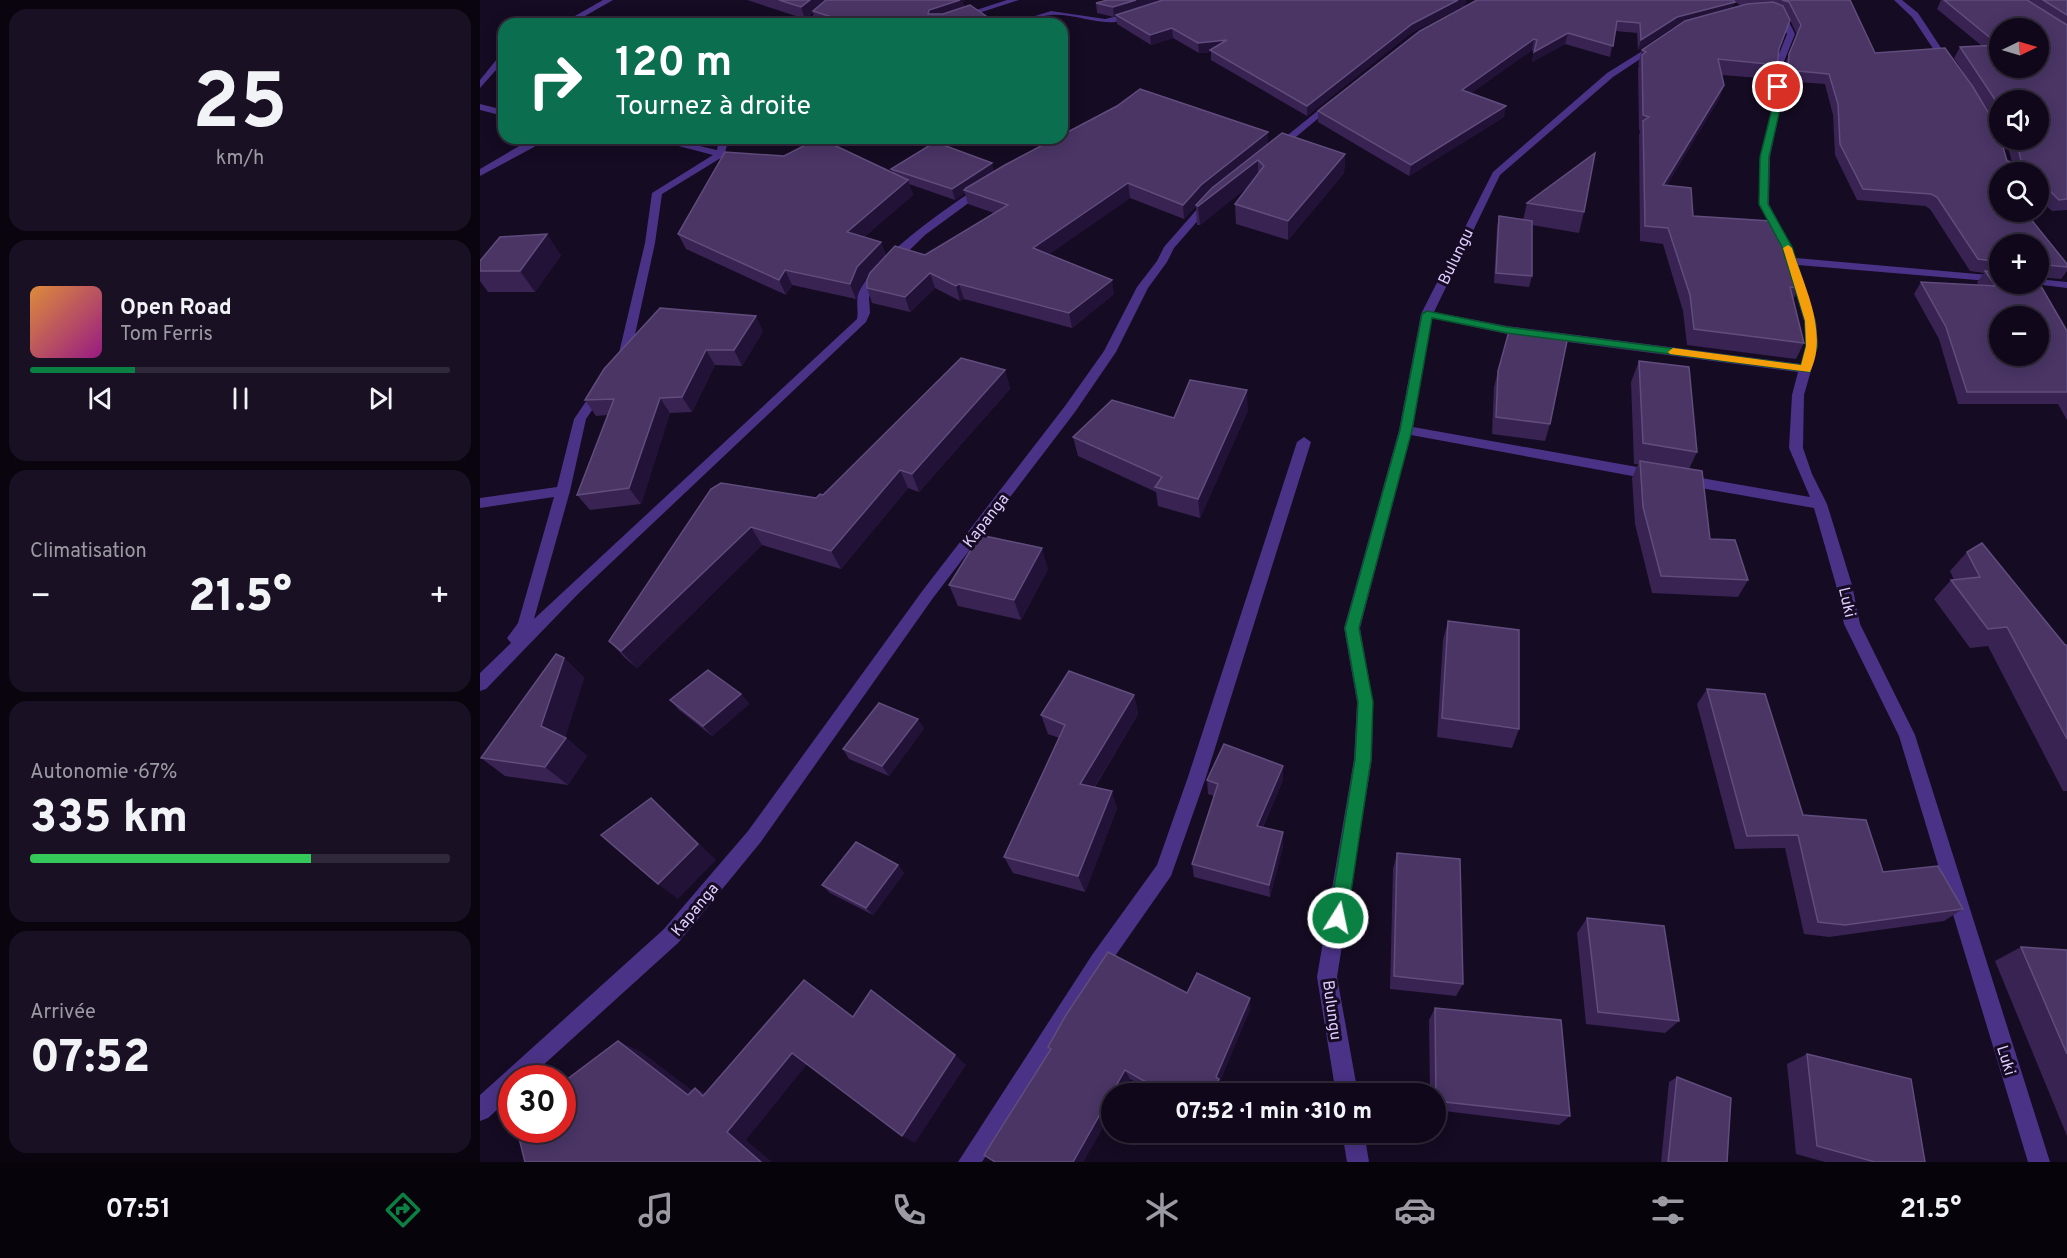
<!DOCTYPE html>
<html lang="fr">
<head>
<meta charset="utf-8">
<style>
	:root { --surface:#10081a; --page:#191123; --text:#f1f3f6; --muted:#9c9aa2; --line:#302939; --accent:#0b8043 }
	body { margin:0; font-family:Overpass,sans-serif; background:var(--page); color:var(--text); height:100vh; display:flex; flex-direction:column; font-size:22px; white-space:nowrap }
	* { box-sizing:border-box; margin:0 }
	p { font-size:20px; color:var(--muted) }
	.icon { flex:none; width:33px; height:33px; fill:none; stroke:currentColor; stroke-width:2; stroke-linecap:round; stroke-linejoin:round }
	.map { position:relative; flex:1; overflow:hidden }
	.drawer { display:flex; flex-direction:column; gap:9px; padding:9px; background:#09040e; width:480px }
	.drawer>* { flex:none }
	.top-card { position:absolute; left:18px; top:18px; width:570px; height:126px; border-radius:18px; box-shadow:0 3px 15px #0003,0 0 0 2px var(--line); background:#0b6e4f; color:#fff; overflow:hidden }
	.needle { width:39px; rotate:85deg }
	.controls { position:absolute; left:1509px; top:18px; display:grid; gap:12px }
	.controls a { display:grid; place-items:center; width:60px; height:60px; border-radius:50%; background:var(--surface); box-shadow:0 3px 15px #0003,0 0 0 2px var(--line); font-size:30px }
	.speed { position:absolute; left:18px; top:1065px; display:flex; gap:12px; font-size:30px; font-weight:700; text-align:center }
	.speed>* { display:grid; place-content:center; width:78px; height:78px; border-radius:50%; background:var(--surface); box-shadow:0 3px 15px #0003,0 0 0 2px var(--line); line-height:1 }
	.speed .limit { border:9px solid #d22; background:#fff; color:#111 }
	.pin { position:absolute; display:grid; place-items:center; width:51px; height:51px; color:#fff; margin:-26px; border:3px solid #fff; border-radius:50%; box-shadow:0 2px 6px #0007 }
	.me { position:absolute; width:66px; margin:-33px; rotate:10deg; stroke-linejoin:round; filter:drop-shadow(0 0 4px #0008) }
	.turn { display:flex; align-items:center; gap:21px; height:126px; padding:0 18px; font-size:27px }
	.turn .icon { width:78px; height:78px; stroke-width:2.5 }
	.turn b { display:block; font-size:42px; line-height:51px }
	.big { font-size:45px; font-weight:800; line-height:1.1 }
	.drawer .widget { flex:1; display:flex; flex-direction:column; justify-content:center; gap:9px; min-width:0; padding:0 21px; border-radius:18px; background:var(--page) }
	.drawer .dial { align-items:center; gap:0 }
	.dial b { font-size:78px; line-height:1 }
	.song { display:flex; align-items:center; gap:18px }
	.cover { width:72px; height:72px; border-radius:9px; background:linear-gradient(135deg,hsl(30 70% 55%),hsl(310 70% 35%)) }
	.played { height:6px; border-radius:3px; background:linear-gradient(90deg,var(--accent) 25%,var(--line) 25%) }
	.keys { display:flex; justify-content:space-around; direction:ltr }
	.heat { display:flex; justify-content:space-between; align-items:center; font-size:33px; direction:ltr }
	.charge { height:9px; border-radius:4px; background:linear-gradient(90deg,#34c759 67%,var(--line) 0) }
	.trip { position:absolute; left:621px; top:1083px; width:345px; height:60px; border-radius:30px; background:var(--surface); box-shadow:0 3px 15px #0003,0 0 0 2px var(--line); font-weight:800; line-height:60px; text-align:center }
	.dock { display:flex; height:96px; justify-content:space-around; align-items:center; background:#06030a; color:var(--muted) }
	.dock .icon { width:42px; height:42px }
	.dock .current { color:var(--accent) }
	.dock b { font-size:27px; color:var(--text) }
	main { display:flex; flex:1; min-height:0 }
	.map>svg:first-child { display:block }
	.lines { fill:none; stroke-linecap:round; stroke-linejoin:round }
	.minor { fill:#4a3286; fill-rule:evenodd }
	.wall { fill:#382352; fill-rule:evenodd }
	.shaded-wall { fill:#221237 }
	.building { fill:#4a3565; stroke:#614d7d; stroke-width:1.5; fill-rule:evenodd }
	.route { fill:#0b8043; stroke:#07532c; stroke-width:1.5 }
	.slow { fill:#f59e0b }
	.labels { text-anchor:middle; stroke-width:6; stroke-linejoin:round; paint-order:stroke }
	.street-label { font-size:16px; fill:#dfcdff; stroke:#150b22 }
</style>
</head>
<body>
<main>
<section class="drawer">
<div class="widget dial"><b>25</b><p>km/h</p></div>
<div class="widget">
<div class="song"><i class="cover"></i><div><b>Open Road</b><p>Tom Ferris</p></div></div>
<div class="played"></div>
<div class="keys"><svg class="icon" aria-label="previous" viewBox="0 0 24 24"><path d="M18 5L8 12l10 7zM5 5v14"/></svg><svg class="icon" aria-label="pause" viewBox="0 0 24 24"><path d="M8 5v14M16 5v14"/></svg><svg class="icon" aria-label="next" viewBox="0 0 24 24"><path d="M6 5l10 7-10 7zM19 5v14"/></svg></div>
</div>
<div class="widget"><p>Climatisation</p>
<div class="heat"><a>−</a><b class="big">21.5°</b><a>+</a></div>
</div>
<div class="widget"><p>Autonomie · 67%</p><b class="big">335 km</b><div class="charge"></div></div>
<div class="widget"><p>Arrivée</p><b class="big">07:52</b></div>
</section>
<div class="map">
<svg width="1587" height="1162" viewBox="0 0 1587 1162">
	<rect width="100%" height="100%" fill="#150b22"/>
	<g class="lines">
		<g class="minor">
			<polygon points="123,0 133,0 91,24 81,24"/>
			<polygon points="352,0 361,0 332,24 323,24"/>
			<polygon points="527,0 539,0 465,24 453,24"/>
			<polygon points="1414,0 1422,0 1438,13 1473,66 1472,68 1466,68 1432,17"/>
			<path d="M571,11L625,19L655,12L659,14C628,33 602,13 571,15C557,16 545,24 530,24Z"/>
			<polygon points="1296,12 1305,14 1315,34 1303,64 1300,109 1290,157 1289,204 1316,258 1520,276 1520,282 1318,265 1336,321 1338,346 1324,395 1323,448 1332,474 1347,504 1372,585 1380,624 1435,735 1570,1162 1548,1162 1419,736 1364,624 1356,585 1334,508 1204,485 1197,480 1204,475 1330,497 1309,448 1312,395 1318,372 1027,334 952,318 933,427 1174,470 1181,475 1174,480 931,435 880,628 893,702 892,759 857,977 878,1094 856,1094 837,977 874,759 877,702 864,628 919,430 941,314 1013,172 1127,73 1177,42 1180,42 1180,46 1133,77 1020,175 954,312 1027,326 1321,364 1326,346 1324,321 1302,247 1279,204 1280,157 1292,109 1295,64 1307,34 1299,18 1292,14"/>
			<polygon points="21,54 24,54 24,61 0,88 0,80"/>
			<polygon points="851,100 858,102 799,151 793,151 793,147"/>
			<polygon points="0,104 24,110 24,116 0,110"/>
			<polygon points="53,138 64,138 54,147 0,176 0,169"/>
			<polygon points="168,138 185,138 237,150 239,138 249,138 244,156 182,194 175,243 151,353 143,364 139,365 133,361 139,353 165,243 172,193 233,155"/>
			<path d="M500,186L509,188L445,235L398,281L389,297L390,313L386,322L99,593L6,689L0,691V673L31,643L27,638L38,623L74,497L0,508V498L77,487L94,419L115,388H123L125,391L106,419L90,491L54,619L377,319C379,309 375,301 379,292C394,258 469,206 500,186Z"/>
			<polygon points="726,199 735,201 694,248 687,262 668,288 636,352 595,412 453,598 280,843 198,943 49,1078 32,1078 32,1096 8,1118 0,1121 0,1095 184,929 268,831 443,590 585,406 624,351 657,287 677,261 684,247"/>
			<polygon points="1558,279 1587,282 1587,288 1554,284 1558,284"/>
			<polygon points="824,437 831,442 726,777 691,876 626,969 502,1162 478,1162 612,955 677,865 708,777 817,442"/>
			<polygon points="862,1132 884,1132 889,1162 867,1162"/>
		</g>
	</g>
	<g class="wall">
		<polygon points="267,0 486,0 482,1 484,7 506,16 508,24 340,24 337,23 333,13 325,19"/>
		<polygon points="628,0 986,0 985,5 931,33 827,116 731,60 731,52 719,53 693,38 671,45 637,24 636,16 634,17 617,13 616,3"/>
		<polygon points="1253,0 1370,0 1395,53 1527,161 1532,162 1526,140 1558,140 1520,100 1520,128 1474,58 1480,47 1502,46 1457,9 1461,0 1587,0 1587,210 1572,211 1561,201 1558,172 1520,212 1549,212 1547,213 1587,264 1587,271 1581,279 1558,277 1558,244 1520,244 1520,284 1587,331 1587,420 1578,404 1478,404 1459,339 1434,294 1441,282 1499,286 1497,282 1504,273 1490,271 1450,209 1445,206 1377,200 1355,155 1353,115 1345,84 1304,81 1305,64 1317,35 1310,20 1298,49 1297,65 1292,79 1242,75 1244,85 1239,99 1187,185 1213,216 1319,288 1313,300 1324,343 1316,359 1207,345 1203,311 1183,244 1160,241 1159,136 1160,131 1159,130 1158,69 1159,65 1158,65 1162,50 1199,25 1193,27 1158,50 1157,33 1135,31 1130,57 1085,44 1052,62 1054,51 1052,50 991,93 1024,117 929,176 838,122 838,111 940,31 1255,2 1252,8 1261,6"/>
		<path d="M788,143L865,154L864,173L808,240L756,224L755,204L770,185L720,225H717L716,206L704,219L650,198L569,254L634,294L592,328L484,299L480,301L455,288L430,312L392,303L387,288L389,275L383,282L376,299L312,285L306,295L206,249L198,234L412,172L411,169L514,171ZM429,184L475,200L485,193L488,204L514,213L445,255L406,256L401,242L384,237L433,195Z"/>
		<polygon points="1047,203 1104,212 1099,233 1052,225 1052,276 1049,287 1014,283 1017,227 1019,216 1043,220"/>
		<polygon points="81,255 55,292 8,292 0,281 0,261"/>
		<polygon points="283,331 262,366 235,365 212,412 190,413 161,504 110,510 97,495 128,415 116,416 105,400 124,369"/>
		<polygon points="1159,361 1217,452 1209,469 1230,539 1268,580 1258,597 1172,593 1155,524 1152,478 1158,464 1154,464 1151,382"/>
		<polygon points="525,370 530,389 439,492 428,488 361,569 282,545 157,668 145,658 129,641 231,489 336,498 343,495"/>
		<polygon points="1018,371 1070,424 1065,441 1012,434 1014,387"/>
		<polygon points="768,410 720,518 678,506 676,492 598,456 593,437 694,418"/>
		<polygon points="1487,552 1585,645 1587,645 1587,791 1583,791 1508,646 1490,648 1454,599 1471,580 1474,580 1470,571"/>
		<polygon points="568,569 541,620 478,606 469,585"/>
		<polygon points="968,621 1039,729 1032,748 957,737 963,640"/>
		<polygon points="84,658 104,678 85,737 107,756 88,785 25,776 1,758"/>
		<polygon points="1227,689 1323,815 1403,872 1483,909 1464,921 1349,937 1324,934 1305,848 1255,849 1217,704"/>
		<polygon points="261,694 269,704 232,736 199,710 190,700"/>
		<polygon points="654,695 658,714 615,787 637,808 605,892 533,873 524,857 579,738 568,734 561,715"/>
		<polygon points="444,728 409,776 369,759 363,749"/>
		<polygon points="727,780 803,780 783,827 803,832 803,846 790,897 714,877 712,864 734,796 728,794"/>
		<polygon points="917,853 983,984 976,996 910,989 913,869"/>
		<polygon points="418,865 424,873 393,915 350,893 342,885"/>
		<polygon points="1107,918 1199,1021 1185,1033 1106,1024 1097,933"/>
		<polygon points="1541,947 1587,950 1587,1136 1515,961"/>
		<polygon points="707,993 770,1009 740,1081 741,1087 738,1094 676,1094 650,1079 642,1094 632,1094 632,1111 603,1162 570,1050 568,1047"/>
		<polygon points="955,1008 1090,1116 1079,1125 956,1110 956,1094 950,1094 949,1020"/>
		<polygon points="1327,1054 1445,1162 1345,1162 1316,1154 1307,1064"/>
		<polygon points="1197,1077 1247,1162 1181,1162 1189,1082"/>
	</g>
	<g class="shaded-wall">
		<polygon points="330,0 348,0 333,11 333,13 325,19 321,7"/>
		<polygon points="473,0 486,0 482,1 485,11 452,22 448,14 449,10"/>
		<polygon points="656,0 686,0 634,17 633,7"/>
		<polygon points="978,0 986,0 985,5 931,33 827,116 827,106 932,24"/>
		<polygon points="1255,2 1251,12 1193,27 1158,50 1161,40 1197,17"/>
		<polygon points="506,16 508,24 483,24"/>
		<polygon points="692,28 693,38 671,45 670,35"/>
		<polygon points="1088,33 1085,44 1052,62 1054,52"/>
		<polygon points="1054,39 1052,50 981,101 982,90"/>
		<polygon points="747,40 730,50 731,52 719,53 718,43"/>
		<polygon points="1244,85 1239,99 1178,200 1183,185"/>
		<polygon points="1026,106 1024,117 929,176 931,165"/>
		<polygon points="788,132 788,146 722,199 704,219 703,205 721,185"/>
		<polygon points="865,154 864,173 808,240 808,221"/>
		<polygon points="778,160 778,179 720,225 718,206"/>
		<polygon points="512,163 515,174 484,190 485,193 475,200 472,189"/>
		<polygon points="428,180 433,195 373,247 367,232"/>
		<polygon points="648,183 650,198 557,263 553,248"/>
		<polygon points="1569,190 1561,201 1558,203 1558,198"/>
		<polygon points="67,234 81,255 55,292 40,271"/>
		<polygon points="401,242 406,257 383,282 376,299 370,284 377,267"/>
		<polygon points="305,270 312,285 306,295 299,280"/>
		<polygon points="450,273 455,288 430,312 425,297"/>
		<polygon points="632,280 634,294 592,328 589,313"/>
		<polygon points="479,284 484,299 480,301 476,286"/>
		<polygon points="276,316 283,331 262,366 254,350"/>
		<polygon points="226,350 235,365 212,412 202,397"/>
		<polygon points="525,370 530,389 439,492 432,474"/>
		<polygon points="767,390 768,410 720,518 718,499"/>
		<polygon points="180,398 190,413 161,504 149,488"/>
		<polygon points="420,470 428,488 361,569 351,551"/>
		<polygon points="271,527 282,545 157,668 141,651"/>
		<polygon points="562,548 568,569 541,620 534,600"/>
		<polygon points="84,658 104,678 84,740 86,738 107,756 88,785 65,767 61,726"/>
		<polygon points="261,694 269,704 232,736 223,726"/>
		<polygon points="654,695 658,714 606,801 600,784"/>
		<polygon points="438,719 444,728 409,776 402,766"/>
		<polygon points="803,766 803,780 777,839 777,826"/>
		<polygon points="632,791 637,808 605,892 598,876"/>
		<polygon points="171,798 190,815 236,860 198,899 178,884"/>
		<polygon points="803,832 803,846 790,897 789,885"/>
		<polygon points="418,865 424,873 393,915 386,908"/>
		<polygon points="770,998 770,1009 740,1081 741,1087 738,1094 733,1094 736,1077"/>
		<polygon points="138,1041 160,1051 229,1103 208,1095"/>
		<polygon points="312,1053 329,1062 266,1140 292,1162 281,1162 247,1132"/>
		<polygon points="475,1055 486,1065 435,1143 422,1136"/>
		<polygon points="645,1070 650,1079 642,1094 632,1094"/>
		<polygon points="215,1088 235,1097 223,1096"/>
		<polygon points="632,1094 632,1111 603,1162 593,1162"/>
	</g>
	<g class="building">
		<polygon points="299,0 330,0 321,7"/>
		<polygon points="346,0 480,0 449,10 448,14 463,14 490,5 506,16 483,24 373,24 333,11"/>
		<polygon points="628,0 656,0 633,7 616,3"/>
		<polygon points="683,0 978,0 932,24 827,106 730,50 747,40 718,43 692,28 670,35 636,15"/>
		<polygon points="997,0 1253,0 1255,2 1197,17 1161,40 1160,23 1137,21 1133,46 1088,33 1054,52 1057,40 1054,39 982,90 1026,106 931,165 838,111 940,31"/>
		<path d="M1302,0H1370L1395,53L1465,48L1493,87L1519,130L1520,140H1521L1527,161L1539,163L1541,160L1536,140H1558V100H1520V107L1480,47L1519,45L1464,0H1547L1587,25V199L1579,200L1569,190L1558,198V172H1520V212H1545L1587,264V267L1567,265L1561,273H1558V244H1520V262L1498,259L1457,197L1451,194L1383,189L1360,144L1358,104L1349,74L1308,70L1309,54L1321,25L1309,2ZM1520,28H1558V68H1520Z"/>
		<polygon points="1563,0 1587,0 1587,15"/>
		<polygon points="1293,2 1303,6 1310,20 1299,49 1297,65 1238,59 1244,85 1183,185 1211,188 1213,216 1291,221 1319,288 1310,287 1324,343 1214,329 1210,295 1188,228 1165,226 1163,121 1169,117 1163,115 1162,55 1166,52 1162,50 1205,21 1267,4"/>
		<polygon points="660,89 788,132 721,185 703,205 648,183 553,248 632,280 589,313 479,284 476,286 450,273 425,297 387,288 387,280 390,273 415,246 445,255 528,205 484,190 486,188 525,165 576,138 582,138 582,135 637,106"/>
		<polygon points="802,133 865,154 808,221 755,204 784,166 778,160 718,206 716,205 732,188"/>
		<polygon points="339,138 428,180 367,232 401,242 377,267 370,284 305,270 299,280 198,234 245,152 304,156"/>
		<polygon points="455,142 512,163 472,189 411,169"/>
		<polygon points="1115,153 1104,212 1047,203"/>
		<polygon points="1019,216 1052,221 1052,276 1016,273"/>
		<polygon points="67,234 40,271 0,271 0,261 20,237"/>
		<path d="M1505,271L1520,272V284H1558V281L1587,331V392H1487L1466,327L1441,282L1516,286ZM1520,316H1558V356H1520Z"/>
		<polygon points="180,308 276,316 254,350 226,350 202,397 180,398 149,488 97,495 134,399 105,400 124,369"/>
		<polygon points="1029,331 1087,341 1070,424 1016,417 1018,371"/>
		<polygon points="481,358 525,370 432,474 420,470 351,551 271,527 141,651 129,641 231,489 241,483 336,498 340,494 343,495"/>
		<polygon points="1159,361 1209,367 1217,452 1163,443"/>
		<polygon points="710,380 767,390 718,499 675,487 682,477 593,437 632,400 694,418"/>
		<polygon points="1160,461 1222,471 1230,539 1255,540 1268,580 1181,576 1163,507"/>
		<polygon points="500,535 562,548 534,600 469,585"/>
		<polygon points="1502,543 1585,645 1587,645 1587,739 1527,627 1508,629 1471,580 1500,577 1487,552"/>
		<polygon points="968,621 1039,630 1039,729 962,718"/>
		<polygon points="76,654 84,658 61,726 86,738 65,767 1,758"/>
		<polygon points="228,670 261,694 223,726 190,700"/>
		<polygon points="589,671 654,695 600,784 632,791 598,876 524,857 585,725 561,715"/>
		<polygon points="1227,689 1285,694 1323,815 1386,820 1403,872 1458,866 1483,909 1365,925 1338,922 1318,835 1267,836"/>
		<polygon points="399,703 438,719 402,766 363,749"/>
		<polygon points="744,744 803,766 777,826 803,832 789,885 712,864 738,784 727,780"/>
		<polygon points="171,798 218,844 178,884 121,835"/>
		<polygon points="376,842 418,865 386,908 342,885"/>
		<polygon points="917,853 980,859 983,984 914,976"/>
		<polygon points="1107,918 1184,926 1199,1021 1118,1012"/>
		<polygon points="1541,947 1587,950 1587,1054"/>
		<polygon points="628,952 707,993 717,973 770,998 736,1077 739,1079 733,1094 687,1094 645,1070 593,1162 515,1162 504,1155 571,1049 568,1047 586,1015"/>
		<polygon points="324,980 373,1017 391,990 475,1055 422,1136 312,1053 247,1132 281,1162 45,1162 37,1130 82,1130 82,1083 138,1041 208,1095 215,1088 223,1096"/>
		<polygon points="955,1008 1081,1020 1090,1116 956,1101"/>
		<polygon points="1327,1054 1431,1079 1445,1162 1395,1162 1337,1146"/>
		<polygon points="1197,1077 1251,1098 1247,1162 1188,1162"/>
	</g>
	<polygon class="route" points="1295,85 1302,87 1300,109 1289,157 1288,204 1312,247 1335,321 1337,346 1330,372 1027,333 952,318 932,430 879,628 893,702 891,759 867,918 864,925 858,927 851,925 849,918 875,759 878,702 865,628 920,430 942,314 947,311 1027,327 1321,365 1326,346 1325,321 1302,247 1279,204 1280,157 1292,109"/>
	<path class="slow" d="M1308,245L1312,248C1324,286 1349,333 1330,372L1190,354L1188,352L1193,348L1321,365L1326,346L1325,321L1303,248Z"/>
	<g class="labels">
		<g class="street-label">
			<text transform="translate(975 256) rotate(-64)" y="6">Bulungu</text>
			<text transform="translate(505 520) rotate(-52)" y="6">Kapanga</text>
			<text transform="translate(1368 602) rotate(77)" y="6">Luki</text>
			<text transform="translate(214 909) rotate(-50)" y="6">Kapanga</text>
			<text transform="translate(853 1010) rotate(82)" y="6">Bulungu</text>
			<text transform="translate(1527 1060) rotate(73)" y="6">Luki</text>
		</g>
	</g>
</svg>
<div class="controls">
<a><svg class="needle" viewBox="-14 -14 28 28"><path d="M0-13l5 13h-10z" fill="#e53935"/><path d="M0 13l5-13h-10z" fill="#9c9aa2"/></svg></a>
<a><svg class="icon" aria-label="sound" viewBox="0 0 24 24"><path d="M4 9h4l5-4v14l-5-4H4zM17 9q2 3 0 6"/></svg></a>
<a><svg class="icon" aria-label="search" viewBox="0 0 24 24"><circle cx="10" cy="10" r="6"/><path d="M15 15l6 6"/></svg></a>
<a>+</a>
<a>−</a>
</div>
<div class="speed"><div class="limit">30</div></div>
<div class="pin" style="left:1298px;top:87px;background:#d93025"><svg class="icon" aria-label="arrive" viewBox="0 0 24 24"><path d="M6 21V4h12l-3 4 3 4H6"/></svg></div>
<svg class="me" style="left:858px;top:918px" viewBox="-20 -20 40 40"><circle r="17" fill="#0b8043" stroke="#fff" stroke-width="3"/><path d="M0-11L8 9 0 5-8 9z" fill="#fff"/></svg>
<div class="trip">07:52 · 1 min · 310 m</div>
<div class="top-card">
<div class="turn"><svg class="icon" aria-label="right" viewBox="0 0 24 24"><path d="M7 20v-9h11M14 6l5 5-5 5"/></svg><div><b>120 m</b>Tournez à droite</div></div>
</div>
</div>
</main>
<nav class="dock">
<b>07:51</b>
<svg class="icon current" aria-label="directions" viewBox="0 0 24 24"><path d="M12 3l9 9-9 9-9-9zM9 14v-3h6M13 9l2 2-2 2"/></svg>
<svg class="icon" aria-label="music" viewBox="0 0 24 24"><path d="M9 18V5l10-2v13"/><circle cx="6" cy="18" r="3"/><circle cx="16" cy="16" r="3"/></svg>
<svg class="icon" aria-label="phone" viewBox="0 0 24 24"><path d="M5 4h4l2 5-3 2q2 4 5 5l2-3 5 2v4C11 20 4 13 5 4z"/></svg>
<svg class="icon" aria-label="climate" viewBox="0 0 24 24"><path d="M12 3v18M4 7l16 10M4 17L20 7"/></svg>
<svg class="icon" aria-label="car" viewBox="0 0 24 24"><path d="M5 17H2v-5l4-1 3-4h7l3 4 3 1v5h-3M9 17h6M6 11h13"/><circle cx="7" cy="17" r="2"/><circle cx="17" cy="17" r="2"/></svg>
<svg class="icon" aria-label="filters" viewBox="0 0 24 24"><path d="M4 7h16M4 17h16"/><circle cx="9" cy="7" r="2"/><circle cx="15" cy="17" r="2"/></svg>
<b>21.5°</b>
</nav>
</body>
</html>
